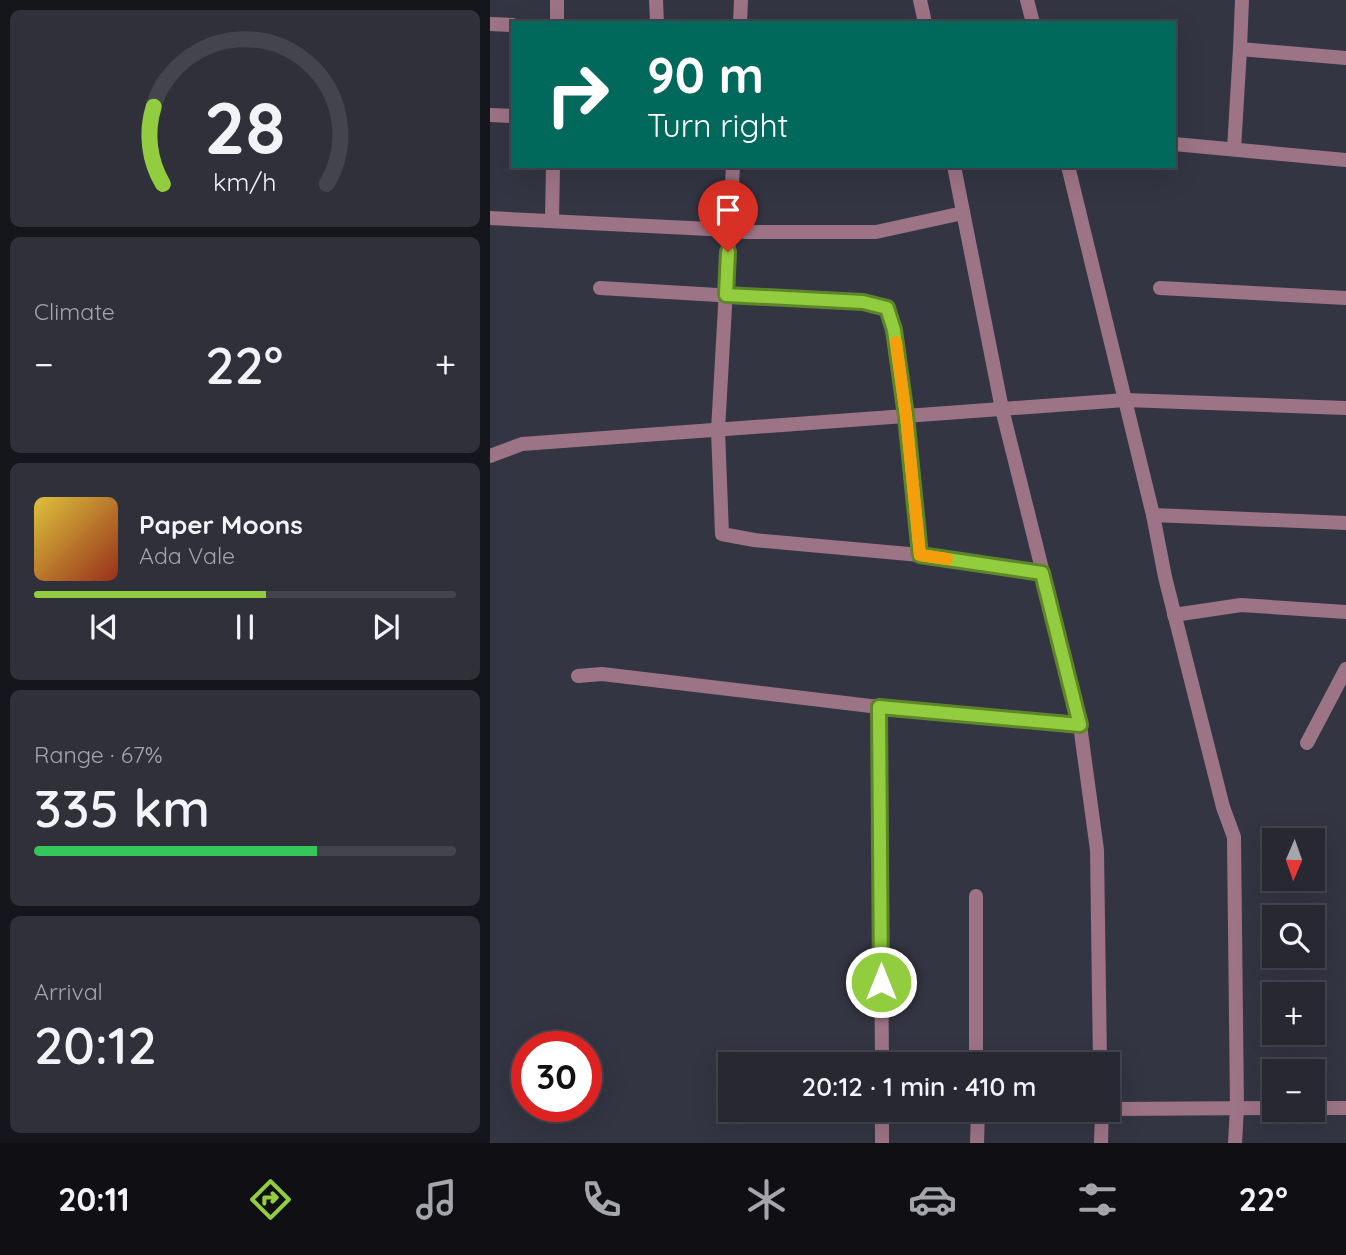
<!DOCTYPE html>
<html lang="en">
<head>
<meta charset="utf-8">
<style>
	:root { --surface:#272832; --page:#2f303a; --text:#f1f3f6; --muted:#a4a6ac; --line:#43444d; --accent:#92cd3f }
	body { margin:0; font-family:Quicksand,sans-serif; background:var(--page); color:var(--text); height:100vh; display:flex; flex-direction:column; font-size:26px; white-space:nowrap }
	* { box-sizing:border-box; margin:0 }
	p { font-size:23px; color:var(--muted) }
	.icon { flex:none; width:38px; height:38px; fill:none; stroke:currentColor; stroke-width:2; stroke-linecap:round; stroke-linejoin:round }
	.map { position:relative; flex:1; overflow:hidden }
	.sheet { display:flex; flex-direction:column; gap:10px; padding:10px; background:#15161c; width:490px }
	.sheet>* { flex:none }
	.top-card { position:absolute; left:21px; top:21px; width:665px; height:147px; border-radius:0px; box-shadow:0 7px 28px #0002,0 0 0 2px var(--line); background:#00695c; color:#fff; overflow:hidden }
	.needle { width:46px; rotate:182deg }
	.tools { position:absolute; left:772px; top:828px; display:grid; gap:14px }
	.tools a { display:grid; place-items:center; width:63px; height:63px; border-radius:0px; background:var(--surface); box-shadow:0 7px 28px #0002,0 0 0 2px var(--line); font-size:35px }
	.speed { position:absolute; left:21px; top:1031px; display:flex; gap:14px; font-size:35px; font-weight:700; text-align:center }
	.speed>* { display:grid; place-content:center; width:91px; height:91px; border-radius:50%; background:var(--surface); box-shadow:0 7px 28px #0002,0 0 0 2px var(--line); line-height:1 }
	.speed .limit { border:10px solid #d22; background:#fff; color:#111 }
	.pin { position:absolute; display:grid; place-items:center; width:60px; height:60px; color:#fff; margin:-72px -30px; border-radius:50% 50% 50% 0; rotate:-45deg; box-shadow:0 0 7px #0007 }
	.pin .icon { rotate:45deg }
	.me { position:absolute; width:77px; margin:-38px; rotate:0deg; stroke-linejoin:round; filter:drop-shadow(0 0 5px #0008) }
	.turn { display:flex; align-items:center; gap:24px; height:147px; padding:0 21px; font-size:32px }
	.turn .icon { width:91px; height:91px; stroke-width:2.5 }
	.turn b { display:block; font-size:49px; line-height:60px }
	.big { font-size:52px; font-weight:600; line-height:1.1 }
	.sheet .card { flex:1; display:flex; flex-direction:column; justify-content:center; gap:10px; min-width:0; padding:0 24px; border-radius:10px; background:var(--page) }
	.sheet .dial { align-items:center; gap:0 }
	.dial svg { height:182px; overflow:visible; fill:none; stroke:var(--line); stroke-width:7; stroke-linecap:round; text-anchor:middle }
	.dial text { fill:var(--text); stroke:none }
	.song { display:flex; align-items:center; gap:21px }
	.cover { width:84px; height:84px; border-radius:10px; background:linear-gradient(135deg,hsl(50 70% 55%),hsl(10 70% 35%)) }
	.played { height:7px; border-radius:4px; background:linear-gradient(90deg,var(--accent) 55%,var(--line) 55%) }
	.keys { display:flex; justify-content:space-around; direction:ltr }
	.heat { display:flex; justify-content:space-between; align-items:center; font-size:38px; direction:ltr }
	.charge { height:10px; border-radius:5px; background:linear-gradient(90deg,#34c759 67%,var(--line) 0) }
	.trip { position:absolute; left:228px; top:1052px; width:402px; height:70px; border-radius:0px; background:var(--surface); box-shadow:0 7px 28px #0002,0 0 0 2px var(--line); font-weight:600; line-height:70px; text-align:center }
	.menu { display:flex; height:112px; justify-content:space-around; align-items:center; background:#101014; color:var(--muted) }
	.menu .icon { width:49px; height:49px }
	.menu .active { color:var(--accent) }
	.menu b { font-size:32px; color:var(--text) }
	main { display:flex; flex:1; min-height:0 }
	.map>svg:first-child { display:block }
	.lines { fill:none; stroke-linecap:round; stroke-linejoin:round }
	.minor { stroke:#9d7486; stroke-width:14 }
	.route-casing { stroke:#5f8529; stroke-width:18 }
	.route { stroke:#92cd3f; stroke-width:12 }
	.slow { stroke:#f59e0b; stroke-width:12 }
</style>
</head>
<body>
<main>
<section class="sheet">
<div class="card dial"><svg viewBox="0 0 100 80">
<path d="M14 69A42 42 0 1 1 86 69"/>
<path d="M14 69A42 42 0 0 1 10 35" stroke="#92cd3f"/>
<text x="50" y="56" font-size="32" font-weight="700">28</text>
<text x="50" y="72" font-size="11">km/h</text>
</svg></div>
<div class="card"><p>Climate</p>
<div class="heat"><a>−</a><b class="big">22°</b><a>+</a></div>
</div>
<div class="card">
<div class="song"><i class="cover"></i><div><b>Paper Moons</b><p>Ada Vale</p></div></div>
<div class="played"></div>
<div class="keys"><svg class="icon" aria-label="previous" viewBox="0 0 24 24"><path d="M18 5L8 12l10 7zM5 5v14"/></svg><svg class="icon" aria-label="pause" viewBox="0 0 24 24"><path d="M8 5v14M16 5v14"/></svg><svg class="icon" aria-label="next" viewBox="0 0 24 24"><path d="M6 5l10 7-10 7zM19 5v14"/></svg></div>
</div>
<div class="card"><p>Range · 67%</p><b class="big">335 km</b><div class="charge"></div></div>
<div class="card"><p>Arrival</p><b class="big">20:12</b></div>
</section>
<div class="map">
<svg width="856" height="1143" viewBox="0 0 856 1143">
	<rect width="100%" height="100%" fill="#343543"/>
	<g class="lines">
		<g class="minor">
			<polyline points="166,0 167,23"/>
			<polyline points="430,0 435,23"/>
			<polyline points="537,0 543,23"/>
			<polyline points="752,0 750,49 856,58"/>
			<polyline points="67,23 67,0"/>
			<polyline points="250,23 251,0"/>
			<polyline points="0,24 23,25"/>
			<polyline points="0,115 23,116"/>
			<polyline points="684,144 856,160"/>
			<polyline points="744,149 750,49"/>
			<polyline points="243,166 228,430 232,534 264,540 430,555 553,573 590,725 607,850 610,1064"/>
			<polyline points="464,166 512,409 553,573"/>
			<polyline points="578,166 663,515 675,577 733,807 744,837 747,1108 745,1143"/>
			<polyline points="0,218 239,230 256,232 386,232 473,213"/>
			<polyline points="62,221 63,166"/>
			<polyline points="110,288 311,300 373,302 397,308 404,330 416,416 430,555"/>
			<polyline points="670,288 856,298"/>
			<polyline points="0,456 32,444 635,400 856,408"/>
			<polyline points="663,515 856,523"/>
			<polyline points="684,615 751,605 856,612"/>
			<polyline points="88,676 112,674 389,707 590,725"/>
			<polyline points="389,707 392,1064"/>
			<polyline points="817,743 856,669"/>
			<polyline points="486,896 486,1064"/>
			<polyline points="822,1108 856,1108"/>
			<polyline points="618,1109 784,1108"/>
			<polyline points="374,1111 612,1110"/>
			<polyline points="392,1143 392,1110"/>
			<polyline points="487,1143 488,1110"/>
			<polyline points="611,1143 612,1110"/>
		</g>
	</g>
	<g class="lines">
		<g class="route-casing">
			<polyline id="route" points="238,252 236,295 373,302 397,308 404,330 416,416 430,555 552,573 590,725 389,707 391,982"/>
		</g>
		<use href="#route" class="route"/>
		<polyline class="slow" points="406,342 416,416 430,555 457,559"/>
	</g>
</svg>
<div class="tools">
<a><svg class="needle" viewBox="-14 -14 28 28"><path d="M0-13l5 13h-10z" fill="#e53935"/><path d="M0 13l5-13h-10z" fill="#a4a6ac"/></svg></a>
<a><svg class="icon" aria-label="search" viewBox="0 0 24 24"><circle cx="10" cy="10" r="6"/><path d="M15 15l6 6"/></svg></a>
<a>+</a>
<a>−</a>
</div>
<div class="speed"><div class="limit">30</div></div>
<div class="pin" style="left:238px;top:252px;background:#d93025"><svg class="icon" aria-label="arrive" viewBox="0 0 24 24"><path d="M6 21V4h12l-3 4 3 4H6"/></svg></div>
<svg class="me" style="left:391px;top:982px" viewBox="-20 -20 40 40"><circle r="17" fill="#92cd3f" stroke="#fff" stroke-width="3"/><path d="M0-11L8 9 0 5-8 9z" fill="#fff"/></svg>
<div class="trip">20:12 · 1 min · 410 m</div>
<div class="top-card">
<div class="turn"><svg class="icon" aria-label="right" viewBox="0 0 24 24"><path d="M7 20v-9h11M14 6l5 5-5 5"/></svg><div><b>90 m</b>Turn right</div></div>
</div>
</div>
</main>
<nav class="menu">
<b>20:11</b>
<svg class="icon active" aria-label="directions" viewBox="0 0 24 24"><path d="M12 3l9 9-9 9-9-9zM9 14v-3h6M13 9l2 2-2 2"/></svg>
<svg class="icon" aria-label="music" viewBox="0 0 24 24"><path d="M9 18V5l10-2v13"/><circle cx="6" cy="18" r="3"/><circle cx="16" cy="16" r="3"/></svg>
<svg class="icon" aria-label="phone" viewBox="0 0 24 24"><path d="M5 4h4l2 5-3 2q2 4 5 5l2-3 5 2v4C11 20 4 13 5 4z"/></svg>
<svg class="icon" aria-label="climate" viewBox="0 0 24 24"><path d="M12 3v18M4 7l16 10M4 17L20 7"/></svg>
<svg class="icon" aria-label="car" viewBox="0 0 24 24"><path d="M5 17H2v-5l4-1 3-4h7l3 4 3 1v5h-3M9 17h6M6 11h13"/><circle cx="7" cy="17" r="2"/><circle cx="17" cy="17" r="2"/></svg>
<svg class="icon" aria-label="filters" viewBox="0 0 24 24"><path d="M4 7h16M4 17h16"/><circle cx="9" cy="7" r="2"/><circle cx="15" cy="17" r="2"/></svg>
<b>22°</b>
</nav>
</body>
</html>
